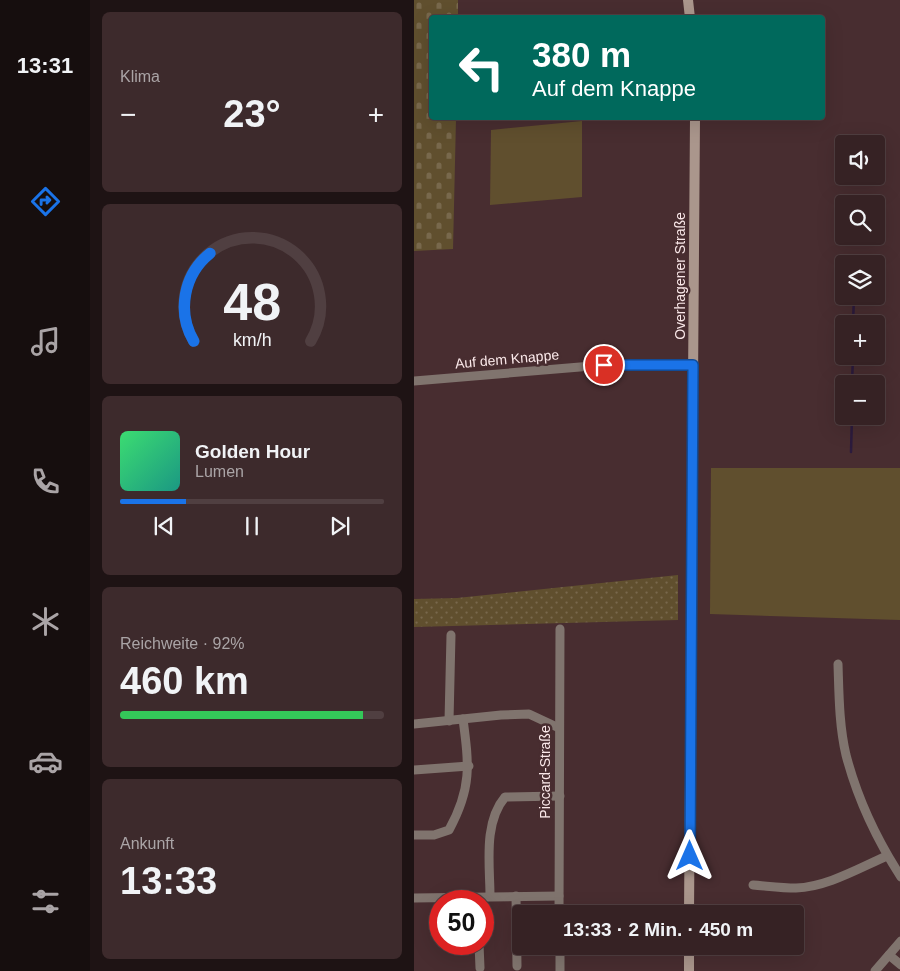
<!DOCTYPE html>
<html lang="de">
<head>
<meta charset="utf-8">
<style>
	:root { --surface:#362224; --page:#3d2a2c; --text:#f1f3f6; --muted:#aaa4a6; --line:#503f41; --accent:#1a73e8 }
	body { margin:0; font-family:Arial,sans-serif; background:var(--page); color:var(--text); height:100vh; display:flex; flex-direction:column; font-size:19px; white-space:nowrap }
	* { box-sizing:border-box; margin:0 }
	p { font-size:16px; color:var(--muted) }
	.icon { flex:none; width:28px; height:28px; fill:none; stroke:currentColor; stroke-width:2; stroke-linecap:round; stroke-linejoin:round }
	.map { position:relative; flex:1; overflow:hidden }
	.sheet { display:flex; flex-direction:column; gap:12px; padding:12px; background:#1e1314; width:324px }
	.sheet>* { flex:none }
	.guide { position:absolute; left:15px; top:15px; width:396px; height:105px; border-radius:5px; box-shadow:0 5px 20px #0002,0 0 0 1px var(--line); background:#00695c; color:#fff; overflow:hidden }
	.tools { position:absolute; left:421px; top:135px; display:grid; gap:10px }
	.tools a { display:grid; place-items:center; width:50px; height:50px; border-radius:5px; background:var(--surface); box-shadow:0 5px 20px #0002,0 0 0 1px var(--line); font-size:25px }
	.speed { position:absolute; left:15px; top:890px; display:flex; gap:10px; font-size:25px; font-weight:700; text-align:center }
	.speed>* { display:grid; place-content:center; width:65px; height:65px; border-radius:50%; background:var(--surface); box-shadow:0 5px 20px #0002,0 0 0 1px var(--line); line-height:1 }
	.speed .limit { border:8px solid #d22; background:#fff; color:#111 }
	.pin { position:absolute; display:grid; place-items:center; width:42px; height:42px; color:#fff; margin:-21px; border:2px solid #fff; border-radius:50%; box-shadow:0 1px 5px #0007 }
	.me { position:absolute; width:55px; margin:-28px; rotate:0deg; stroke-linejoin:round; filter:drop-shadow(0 0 4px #0008) }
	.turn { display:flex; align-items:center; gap:18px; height:105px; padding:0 20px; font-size:22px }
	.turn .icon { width:65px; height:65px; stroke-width:2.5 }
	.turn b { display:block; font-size:35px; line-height:42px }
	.big { font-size:38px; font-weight:800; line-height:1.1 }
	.sheet .card { flex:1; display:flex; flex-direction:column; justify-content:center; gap:8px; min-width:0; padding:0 18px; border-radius:8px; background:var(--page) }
	.sheet .dial { align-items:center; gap:0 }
	.dial svg { height:130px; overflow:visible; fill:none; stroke:var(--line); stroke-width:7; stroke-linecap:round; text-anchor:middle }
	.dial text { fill:var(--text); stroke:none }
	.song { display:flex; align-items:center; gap:15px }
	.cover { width:60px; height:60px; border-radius:8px; background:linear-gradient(135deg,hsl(140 70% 55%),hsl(170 70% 35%)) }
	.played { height:5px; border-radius:2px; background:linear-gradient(90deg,var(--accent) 25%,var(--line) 25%) }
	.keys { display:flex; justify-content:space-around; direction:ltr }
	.heat { display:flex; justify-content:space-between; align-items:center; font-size:28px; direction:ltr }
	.charge { height:8px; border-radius:4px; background:linear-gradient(90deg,#34c759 92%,var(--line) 0) }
	.trip { position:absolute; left:98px; top:905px; width:292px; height:50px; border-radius:5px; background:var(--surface); box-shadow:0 5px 20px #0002,0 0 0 1px var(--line); font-weight:800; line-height:50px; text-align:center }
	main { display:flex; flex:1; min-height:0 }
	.dock { display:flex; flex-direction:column; width:90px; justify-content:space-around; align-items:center; background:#160e0e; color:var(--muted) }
	.dock .icon { width:35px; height:35px }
	.dock .on { color:var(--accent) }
	.dock b { font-size:22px; color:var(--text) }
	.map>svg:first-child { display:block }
	.cemetery { fill:url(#cemetery-stones) }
	.park { fill:url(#park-dots) }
	.garden { fill:#604f2e }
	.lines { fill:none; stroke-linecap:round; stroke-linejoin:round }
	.stream { stroke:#2c1b3d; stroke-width:2.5 }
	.minor { stroke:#80746e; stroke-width:9 }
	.secondary { stroke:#aa968c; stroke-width:10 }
	.route-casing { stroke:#114b97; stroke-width:12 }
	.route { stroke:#1a73e8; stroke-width:9 }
	.labels { text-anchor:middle; stroke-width:5; stroke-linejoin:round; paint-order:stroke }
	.street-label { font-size:14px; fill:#fae8e9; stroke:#482d30 }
</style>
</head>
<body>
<main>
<nav class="dock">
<b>13:31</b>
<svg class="icon on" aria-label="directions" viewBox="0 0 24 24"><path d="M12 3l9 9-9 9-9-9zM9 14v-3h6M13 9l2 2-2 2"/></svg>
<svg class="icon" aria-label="music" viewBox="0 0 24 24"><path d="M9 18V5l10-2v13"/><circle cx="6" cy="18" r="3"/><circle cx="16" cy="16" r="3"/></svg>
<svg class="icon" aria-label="phone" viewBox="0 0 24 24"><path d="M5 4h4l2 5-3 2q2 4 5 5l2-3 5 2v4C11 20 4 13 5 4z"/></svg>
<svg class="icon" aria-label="climate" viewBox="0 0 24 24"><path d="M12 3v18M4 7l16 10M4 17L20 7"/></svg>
<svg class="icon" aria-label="car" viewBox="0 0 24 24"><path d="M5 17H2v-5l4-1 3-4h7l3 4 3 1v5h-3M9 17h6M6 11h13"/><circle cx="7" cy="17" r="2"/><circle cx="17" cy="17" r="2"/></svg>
<svg class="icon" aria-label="filters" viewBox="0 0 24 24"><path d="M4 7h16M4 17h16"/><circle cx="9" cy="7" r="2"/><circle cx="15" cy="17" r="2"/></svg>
</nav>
<section class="sheet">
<div class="card"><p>Klima</p>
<div class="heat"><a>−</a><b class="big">23°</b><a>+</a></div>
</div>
<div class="card dial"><svg viewBox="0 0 100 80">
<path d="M14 69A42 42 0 1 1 86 69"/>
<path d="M14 69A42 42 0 0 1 24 15" stroke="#1a73e8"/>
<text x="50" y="56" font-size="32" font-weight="700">48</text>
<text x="50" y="72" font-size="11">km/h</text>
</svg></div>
<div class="card">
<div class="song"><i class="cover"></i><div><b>Golden Hour</b><p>Lumen</p></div></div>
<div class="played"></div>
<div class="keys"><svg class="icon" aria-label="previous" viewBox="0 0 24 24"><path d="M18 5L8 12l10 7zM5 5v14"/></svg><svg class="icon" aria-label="pause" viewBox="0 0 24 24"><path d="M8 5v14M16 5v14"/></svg><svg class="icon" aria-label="next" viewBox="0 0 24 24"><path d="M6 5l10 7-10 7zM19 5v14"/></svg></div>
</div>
<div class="card"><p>Reichweite · 92%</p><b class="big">460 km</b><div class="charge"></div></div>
<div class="card"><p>Ankunft</p><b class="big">13:33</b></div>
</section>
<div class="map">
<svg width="487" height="971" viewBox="0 0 487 971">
	<defs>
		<pattern id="cemetery-stones" width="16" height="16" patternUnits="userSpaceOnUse" patternTransform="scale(1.25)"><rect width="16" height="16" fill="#604f2e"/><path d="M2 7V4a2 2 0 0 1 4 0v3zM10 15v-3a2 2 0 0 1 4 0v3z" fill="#78684c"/></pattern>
		<pattern id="park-dots" width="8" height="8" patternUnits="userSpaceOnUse" patternTransform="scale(1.25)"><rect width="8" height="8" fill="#604f2e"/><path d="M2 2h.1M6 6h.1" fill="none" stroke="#78684c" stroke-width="1.8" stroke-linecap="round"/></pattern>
	</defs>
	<rect width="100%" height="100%" fill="#482d30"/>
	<polygon class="cemetery" points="0,0 44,0 44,17 18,18 18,118 42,118 39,249 0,251"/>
	<polygon class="park" points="264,575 264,620 0,627 0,599 43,598"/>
	<g class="garden">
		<polygon points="168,121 168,197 76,205 77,130"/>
		<polygon points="297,468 486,468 486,620 296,614"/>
	</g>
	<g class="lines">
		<g class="stream">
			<polyline points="440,264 441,258"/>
			<polyline points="439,324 440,296"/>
			<polyline points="438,384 439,356"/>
			<polyline points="437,452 438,416"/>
		</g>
		<g class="minor">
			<polyline points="0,381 190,365 279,365"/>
			<path d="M424,664C425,694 425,725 432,755C443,797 463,840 487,877"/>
			<polyline points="35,721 37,635"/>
			<polyline points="0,724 87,715 115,714 145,728"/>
			<polyline points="0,770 55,766"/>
			<path d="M0,835H20L35,830C58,788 55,765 49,719"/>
			<path d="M339,885C353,886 367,888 382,888C413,887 445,868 473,856"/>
			<path d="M76,896C76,866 69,823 91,797L146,796"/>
			<polyline points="102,896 103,966"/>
			<polyline points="0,898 145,896"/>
			<polyline points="145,914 146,629"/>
			<polyline points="65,944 66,968"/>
			<polyline points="146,946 146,971"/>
			<polyline points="475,955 487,965"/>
			<polyline points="461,971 487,941"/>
		</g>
		<g class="secondary">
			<polyline points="274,0 276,18"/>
			<polyline points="275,914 281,118"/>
			<polyline points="275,971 275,946"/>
		</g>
	</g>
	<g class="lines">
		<g class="route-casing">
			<polyline id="route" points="190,365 279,365 276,856"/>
		</g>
		<use href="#route" class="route"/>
	</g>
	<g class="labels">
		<g class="street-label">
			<text transform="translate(266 276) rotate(-90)" y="5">Overhagener Straße</text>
			<text transform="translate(93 359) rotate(-5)" y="5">Auf dem Knappe</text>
			<text transform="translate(131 772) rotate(-90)" y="5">Piccard-Straße</text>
		</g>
	</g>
</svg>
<div class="tools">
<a><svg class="icon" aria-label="sound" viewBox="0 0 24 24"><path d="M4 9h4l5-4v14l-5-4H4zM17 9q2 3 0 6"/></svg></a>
<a><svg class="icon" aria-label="search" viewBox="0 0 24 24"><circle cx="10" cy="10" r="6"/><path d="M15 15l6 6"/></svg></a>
<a><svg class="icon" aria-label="layers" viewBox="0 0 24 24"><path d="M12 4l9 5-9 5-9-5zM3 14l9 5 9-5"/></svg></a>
<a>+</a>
<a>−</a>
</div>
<div class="speed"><div class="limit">50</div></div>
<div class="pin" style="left:190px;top:365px;background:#d93025"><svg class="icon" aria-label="arrive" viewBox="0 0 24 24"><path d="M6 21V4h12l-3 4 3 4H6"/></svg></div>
<svg class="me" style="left:276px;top:856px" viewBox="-20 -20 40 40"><path d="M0-17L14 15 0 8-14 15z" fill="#1a73e8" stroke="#fff" stroke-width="4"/></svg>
<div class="trip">13:33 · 2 Min. · 450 m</div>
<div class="guide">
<div class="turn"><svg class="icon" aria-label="left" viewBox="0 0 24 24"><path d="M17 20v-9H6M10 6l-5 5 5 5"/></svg><div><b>380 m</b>Auf dem Knappe</div></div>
</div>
</div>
</main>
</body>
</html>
